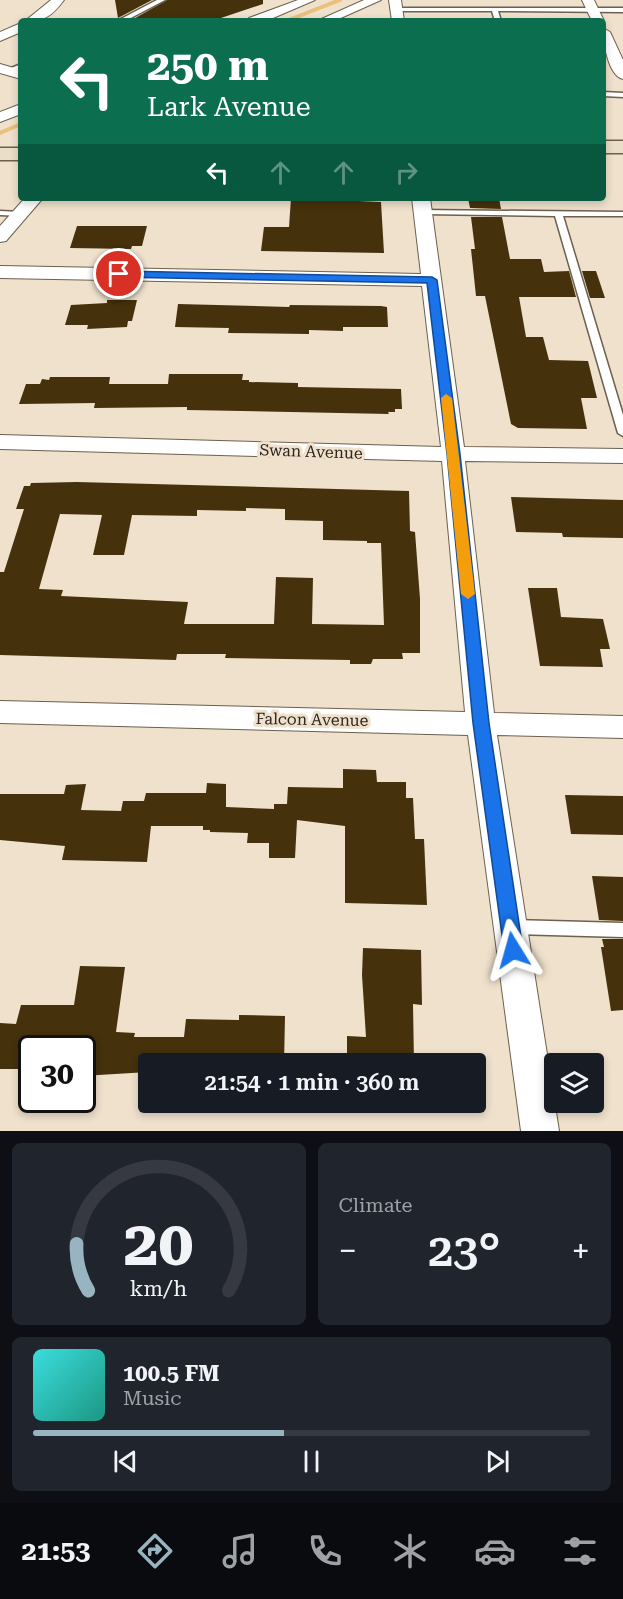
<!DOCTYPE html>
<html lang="en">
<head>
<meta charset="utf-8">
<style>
	:root { --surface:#171b24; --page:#20242c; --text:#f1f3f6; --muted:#9ea1a6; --line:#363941; --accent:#98b4c0 }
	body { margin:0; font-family:"Roboto Serif",serif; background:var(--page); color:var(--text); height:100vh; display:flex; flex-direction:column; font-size:22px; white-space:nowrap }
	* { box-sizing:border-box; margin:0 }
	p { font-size:20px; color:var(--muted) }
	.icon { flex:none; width:33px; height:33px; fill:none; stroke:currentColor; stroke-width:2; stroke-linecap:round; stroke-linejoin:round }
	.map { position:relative; height:1131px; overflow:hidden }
	.drawer { display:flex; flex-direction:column; gap:12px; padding:12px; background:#0d0f14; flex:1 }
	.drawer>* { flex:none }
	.guide { position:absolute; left:18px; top:18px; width:588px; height:183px; border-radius:6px; box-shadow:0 3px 9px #0003; background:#0b6e4f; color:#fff; overflow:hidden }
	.controls { position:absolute; left:544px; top:1053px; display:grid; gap:12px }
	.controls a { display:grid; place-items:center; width:60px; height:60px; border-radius:6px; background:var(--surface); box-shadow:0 3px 9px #0003; font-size:30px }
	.speed { position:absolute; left:18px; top:1035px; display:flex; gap:12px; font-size:30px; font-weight:700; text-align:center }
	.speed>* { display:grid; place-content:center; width:78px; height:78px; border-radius:50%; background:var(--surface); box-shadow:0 3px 9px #0003; line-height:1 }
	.speed .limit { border:3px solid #111; border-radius:9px; background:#fff; color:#111 }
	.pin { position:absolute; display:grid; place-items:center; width:51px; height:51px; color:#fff; margin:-26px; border:3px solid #fff; border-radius:50%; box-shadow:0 2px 6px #0007 }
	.me { position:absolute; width:66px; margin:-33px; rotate:352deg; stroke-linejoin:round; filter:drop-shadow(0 0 4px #0008) }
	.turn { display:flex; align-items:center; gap:21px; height:126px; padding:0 30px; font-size:27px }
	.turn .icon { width:78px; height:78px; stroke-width:2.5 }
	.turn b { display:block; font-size:42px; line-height:51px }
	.lanes { display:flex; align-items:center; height:57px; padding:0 30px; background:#0003; justify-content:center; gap:30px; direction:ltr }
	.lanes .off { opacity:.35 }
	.big { font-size:45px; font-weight:600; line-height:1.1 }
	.drawer .widget { flex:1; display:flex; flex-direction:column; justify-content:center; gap:9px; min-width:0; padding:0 21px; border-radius:9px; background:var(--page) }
	.drawer .dial { align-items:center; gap:0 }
	.dial svg { height:156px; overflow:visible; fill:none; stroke:var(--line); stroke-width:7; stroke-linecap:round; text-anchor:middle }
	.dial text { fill:var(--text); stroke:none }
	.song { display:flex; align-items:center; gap:18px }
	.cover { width:72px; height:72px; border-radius:9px; background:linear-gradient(135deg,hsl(180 70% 55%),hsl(170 70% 35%)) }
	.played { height:6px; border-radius:3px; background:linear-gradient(90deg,var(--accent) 45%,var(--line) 45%) }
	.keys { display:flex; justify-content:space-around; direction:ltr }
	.heat { display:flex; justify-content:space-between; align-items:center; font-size:33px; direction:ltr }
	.drawer .tiles { flex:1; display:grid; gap:12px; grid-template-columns:1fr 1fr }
	.widget:last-child { grid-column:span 2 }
	.trip { position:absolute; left:138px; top:1053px; width:348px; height:60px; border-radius:6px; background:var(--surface); box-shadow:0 3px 9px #0003; font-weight:600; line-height:60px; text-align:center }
	.dock { display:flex; height:96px; justify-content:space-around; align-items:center; background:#090b0e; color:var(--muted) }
	.dock .icon { width:42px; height:42px }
	.dock .current { color:var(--accent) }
	.dock b { font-size:27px; color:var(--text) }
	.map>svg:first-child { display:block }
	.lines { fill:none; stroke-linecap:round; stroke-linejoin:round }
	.stream { stroke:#eac07b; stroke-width:4 }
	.building { fill:#45310b; fill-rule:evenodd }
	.lane-casing { stroke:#6c604e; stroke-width:3 }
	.street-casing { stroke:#6c604e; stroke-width:2 }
	.secondary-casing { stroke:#6c604e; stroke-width:3 }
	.lane { fill:#fff; fill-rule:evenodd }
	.street { fill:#fff; fill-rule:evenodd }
	.secondary { fill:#eadec9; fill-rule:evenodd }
	.route { fill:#1a73e8; stroke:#114b97; stroke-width:1.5 }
	.slow { fill:#f59e0b }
	.labels { text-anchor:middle; stroke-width:6; stroke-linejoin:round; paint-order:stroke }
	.street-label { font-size:16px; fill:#2b261e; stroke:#efe1cc }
</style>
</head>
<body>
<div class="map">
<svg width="623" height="1131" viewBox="0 0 623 1131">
	<rect width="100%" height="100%" fill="#efe1cc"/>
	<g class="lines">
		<g class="stream">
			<polyline points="286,21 340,0"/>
			<polyline points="0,133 21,124"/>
		</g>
	</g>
	<g class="building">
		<polygon points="115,0 152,0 118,18"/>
		<polygon points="167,0 263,0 263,4 212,21 130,21"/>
		<polygon points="291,198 381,202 384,253 261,251 264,227 289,227"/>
		<polygon points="468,198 499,198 501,209 470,208"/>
		<polygon points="471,217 502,217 510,259 541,259 544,272 569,271 576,297 519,297 526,337 543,337 549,360 588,361 597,398 581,398 587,429 518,428 511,424 485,296 476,296 471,249 475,249"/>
		<polygon points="77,226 147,226 142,246 132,246 131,249 70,248"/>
		<polygon points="582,271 596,271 605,298 590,298"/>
		<polygon points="107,300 137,300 132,321 128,321 127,327 87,329 88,325 65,325 71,305 107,303"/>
		<polygon points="178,304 289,307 290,305 381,306 387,307 388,327 343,327 343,331 309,330 309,334 228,333 229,328 175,327"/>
		<polygon points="169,374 243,374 242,380 249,380 249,382 298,383 298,387 401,389 402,409 395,409 395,412 388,412 389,414 187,410 187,407 94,408 95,403 19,404 26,384 40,384 42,379 49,380 50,377 110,377 109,384 168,384"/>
		<path d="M77,482L409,491L410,531L415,532L420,599V653H402L403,659H373L371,664H350V660L225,658L226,654H177L176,660L0,655V572H4L24,509H16L24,486H30L31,483ZM246,508L285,509V520L323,521V540L367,541V543H381L384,625L312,624L313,578L276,577L274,624H184L188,602L61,596L63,590L39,589L60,514L102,515L93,555H124L132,515L197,516V510L246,511Z"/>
		<polygon points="511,497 623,500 623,538 563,537 562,533 516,532"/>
		<polygon points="528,588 557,588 561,617 603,619 610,649 600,649 603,667 540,666"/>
		<polygon points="343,769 376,770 377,782 406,782 406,798 413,798 415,839 424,839 427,905 345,903 345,826 297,820 295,858 269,858 269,843 247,843 248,833 210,832 210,830 203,830 203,826 151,826 147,862 62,860 65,846 0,840 0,794 64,794 66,785 86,784 81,810 121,811 123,801 144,801 146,793 206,793 207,783 226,784 226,807 274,809 274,804 287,804 288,787 343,788"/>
		<polygon points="565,795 623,796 623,835 571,834"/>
		<polygon points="592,876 623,877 623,921 599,920"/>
		<polygon points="602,939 623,939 623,1010 611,1011 601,947 604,947"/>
		<polygon points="363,948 421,950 422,1005 413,1004 414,1064 347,1064 347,1036 366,1037 362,975"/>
		<polygon points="80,966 125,967 116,1032 135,1033 134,1037 184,1037 186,1019 239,1020 239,1015 285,1016 284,1064 148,1064 148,1072 82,1076 82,1048 32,1048 32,1069 0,1069 0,1023 16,1024 21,1005 74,1005"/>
	</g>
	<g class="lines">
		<g class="lane-casing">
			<g id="lane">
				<polygon points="157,0 165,0 125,21 117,21"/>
				<polygon points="395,8 623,8 623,12 498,11 501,21 495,21 492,11 397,11"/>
				<polygon points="21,64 21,68 7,73 4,71"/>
				<polygon points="603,92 623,93 623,97 603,96"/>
				<polygon points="420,210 623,212 623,216 563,216 623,415 623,436 618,433 555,216 423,214 420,214"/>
				<polygon points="0,211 21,212 25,214 21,216 0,215"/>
				<polygon points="513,920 623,923 623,937 513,934 507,932 505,927 507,922"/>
			</g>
		</g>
		<g class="street-casing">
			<g id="street">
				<path d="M51,0H64C52,16 45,21 25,21Z"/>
				<polygon points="298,0 315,0 266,21 248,21 249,18"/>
				<polygon points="364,0 381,0 334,21 317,21"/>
				<polygon points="389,0 401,0 404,21 392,21"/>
				<polygon points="582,0 594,0 604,21 603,23 603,21 592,21"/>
				<polygon points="21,23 21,32 0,41 0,32"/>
				<path d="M603,28L610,32L623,60V79C608,76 603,41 603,28Z"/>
				<polygon points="0,64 21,70 21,79 0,73"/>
				<polygon points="21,104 21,114 0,122 0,112"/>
				<polygon points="25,198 43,198 6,241 0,242 0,226"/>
				<polygon points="412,198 430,198 464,447 623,449 623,463 465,461 494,713 623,716 623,738 497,735 559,1131 521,1131 468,735 0,723 0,701 465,712 442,461 0,449 0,435 441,447 422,286 0,278 0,266 421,274"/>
			</g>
		</g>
		<g class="secondary-casing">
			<g id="secondary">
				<rect x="603" y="141" width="20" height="12"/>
				<rect x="0" y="148" width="21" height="12"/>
			</g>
		</g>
		<use href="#lane" class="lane"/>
		<use href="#street" class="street"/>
		<use href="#secondary" class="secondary"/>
	</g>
	<polygon class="route" points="119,271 432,277 437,280 460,454 489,723 523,950 520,956 513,958 507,956 504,950 473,723 447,454 427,283 116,277 116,272"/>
	<polygon class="slow" points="446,394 452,398 475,594 468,599 461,594 441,398"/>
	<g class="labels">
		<g class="street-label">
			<text transform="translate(311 451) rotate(2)" y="6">Swan Avenue</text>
			<text transform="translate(312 719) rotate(1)" y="6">Falcon Avenue</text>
		</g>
	</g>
</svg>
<div class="controls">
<a><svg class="icon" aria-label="layers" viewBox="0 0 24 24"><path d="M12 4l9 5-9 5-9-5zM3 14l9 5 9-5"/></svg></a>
</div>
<div class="speed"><div class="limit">30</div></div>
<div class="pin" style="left:119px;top:274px;background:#d93025"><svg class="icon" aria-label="arrive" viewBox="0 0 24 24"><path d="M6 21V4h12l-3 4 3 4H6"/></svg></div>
<svg class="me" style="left:513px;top:950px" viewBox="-20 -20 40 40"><path d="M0-17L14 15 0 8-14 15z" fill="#1a73e8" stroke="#fff" stroke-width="4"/></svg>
<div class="trip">21:54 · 1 min · 360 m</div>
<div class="guide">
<div class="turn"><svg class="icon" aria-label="left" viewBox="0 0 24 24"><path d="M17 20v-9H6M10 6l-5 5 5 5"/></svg><div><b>250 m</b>Lark Avenue</div></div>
<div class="lanes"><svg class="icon" aria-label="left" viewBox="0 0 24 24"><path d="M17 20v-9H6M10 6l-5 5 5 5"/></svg><svg class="icon off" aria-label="ahead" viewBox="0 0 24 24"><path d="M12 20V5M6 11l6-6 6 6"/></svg><svg class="icon off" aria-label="ahead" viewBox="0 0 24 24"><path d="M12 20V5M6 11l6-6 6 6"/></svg><svg class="icon off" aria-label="right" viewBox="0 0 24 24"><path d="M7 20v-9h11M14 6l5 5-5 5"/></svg></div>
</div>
</div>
<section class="drawer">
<div class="tiles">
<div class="widget dial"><svg viewBox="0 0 100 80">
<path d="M14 69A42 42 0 1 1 86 69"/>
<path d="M14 69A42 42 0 0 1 8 45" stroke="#98b4c0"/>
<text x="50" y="56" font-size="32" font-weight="700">20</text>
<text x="50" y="72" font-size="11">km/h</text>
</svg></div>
<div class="widget"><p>Climate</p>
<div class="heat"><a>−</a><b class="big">23°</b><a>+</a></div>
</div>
<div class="widget">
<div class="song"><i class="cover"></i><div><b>100.5 FM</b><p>Music</p></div></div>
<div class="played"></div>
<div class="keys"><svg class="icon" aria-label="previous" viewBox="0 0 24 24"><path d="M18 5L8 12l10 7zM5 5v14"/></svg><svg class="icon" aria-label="pause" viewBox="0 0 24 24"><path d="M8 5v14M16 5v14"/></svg><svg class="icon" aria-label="next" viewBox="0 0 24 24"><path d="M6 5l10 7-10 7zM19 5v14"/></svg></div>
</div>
</div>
</section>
<nav class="dock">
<b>21:53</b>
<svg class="icon current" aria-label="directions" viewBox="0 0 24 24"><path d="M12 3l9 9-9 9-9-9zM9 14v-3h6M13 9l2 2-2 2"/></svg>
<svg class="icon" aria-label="music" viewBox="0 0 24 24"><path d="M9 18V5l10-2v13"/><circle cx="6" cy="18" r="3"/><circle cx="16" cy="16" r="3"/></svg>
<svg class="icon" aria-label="phone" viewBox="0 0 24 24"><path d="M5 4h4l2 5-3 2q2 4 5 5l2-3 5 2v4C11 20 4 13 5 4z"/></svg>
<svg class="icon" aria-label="climate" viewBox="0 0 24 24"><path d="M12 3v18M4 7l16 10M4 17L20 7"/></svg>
<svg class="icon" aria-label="car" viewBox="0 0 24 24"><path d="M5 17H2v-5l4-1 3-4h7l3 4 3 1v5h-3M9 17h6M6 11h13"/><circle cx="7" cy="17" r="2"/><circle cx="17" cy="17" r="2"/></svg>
<svg class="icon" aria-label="filters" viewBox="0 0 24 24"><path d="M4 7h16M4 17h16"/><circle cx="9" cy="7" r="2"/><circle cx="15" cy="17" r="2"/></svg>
</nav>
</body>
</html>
